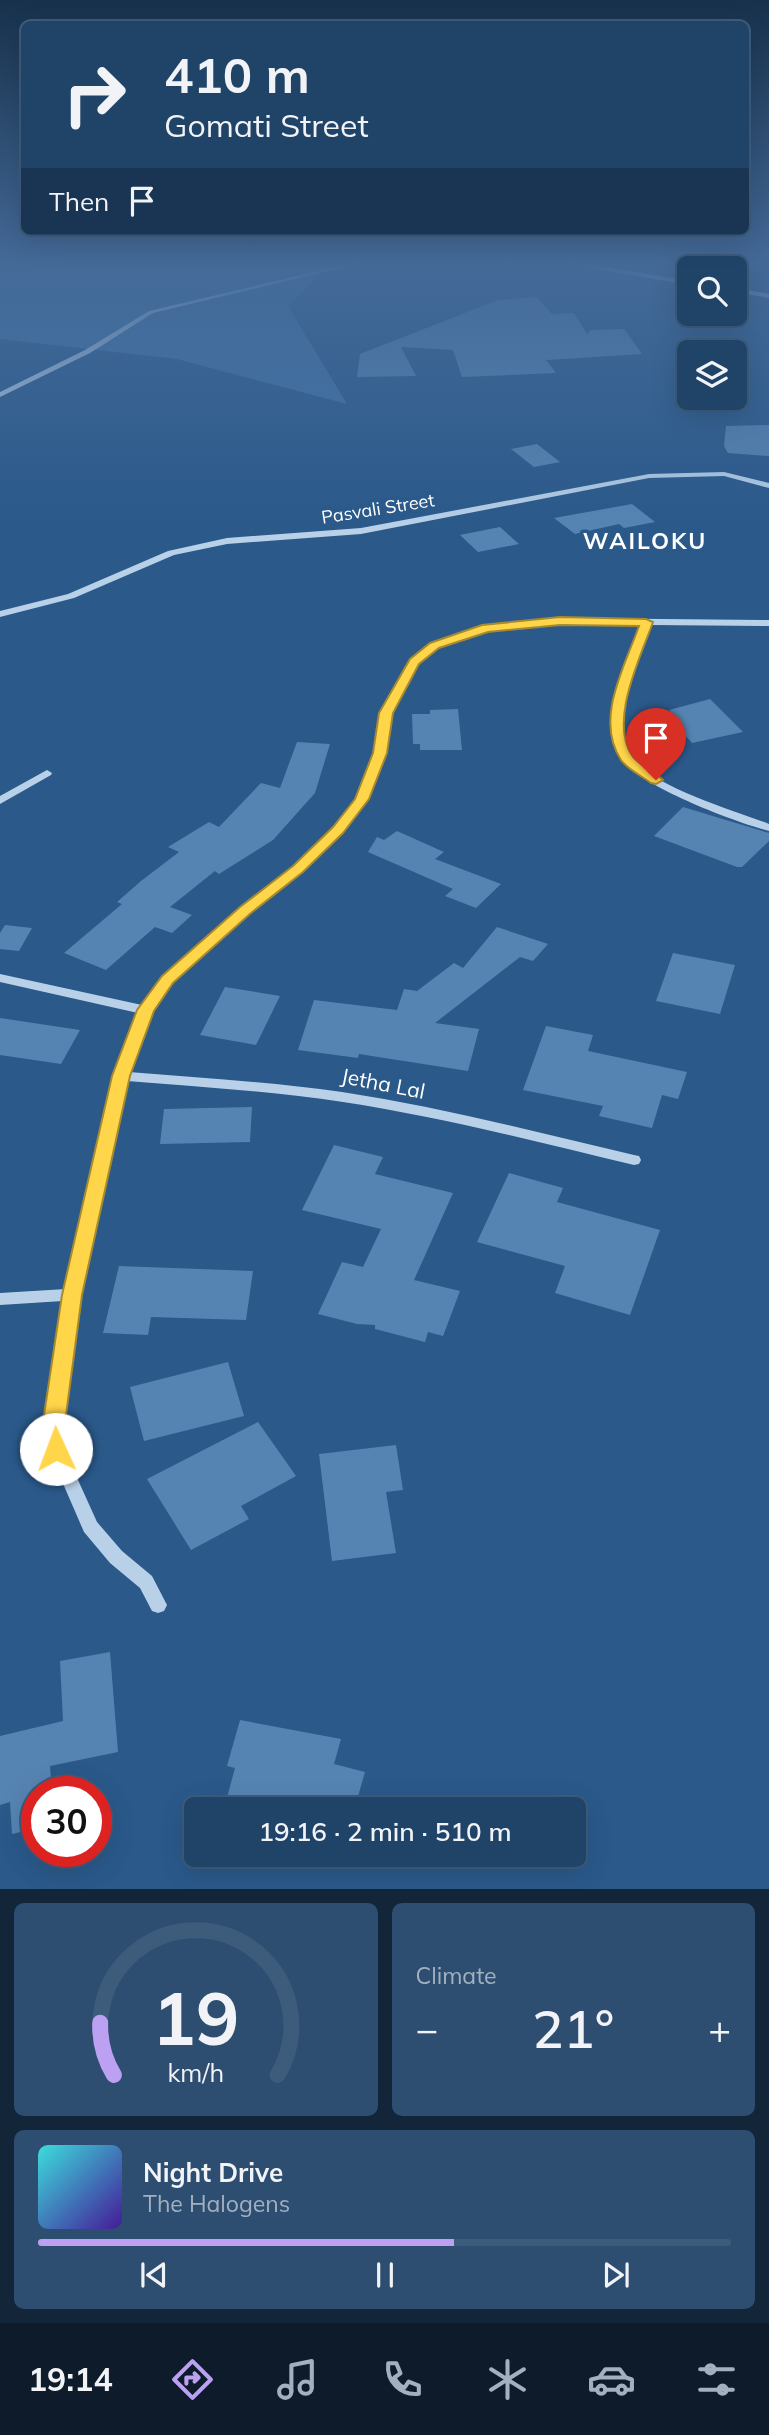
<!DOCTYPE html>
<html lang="en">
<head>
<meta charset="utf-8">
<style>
	:root { --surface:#204368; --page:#2d4e71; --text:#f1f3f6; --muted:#a2b0c0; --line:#3d5c7c; --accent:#bca0f2 }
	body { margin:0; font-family:Mulish,sans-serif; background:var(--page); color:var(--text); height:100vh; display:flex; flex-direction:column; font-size:26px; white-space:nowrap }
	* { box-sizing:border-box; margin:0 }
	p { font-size:23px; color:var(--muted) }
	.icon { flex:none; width:38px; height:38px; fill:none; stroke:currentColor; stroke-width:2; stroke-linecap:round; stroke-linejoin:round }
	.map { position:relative; height:1889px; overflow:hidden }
	.panel { display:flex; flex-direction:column; gap:14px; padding:14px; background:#122539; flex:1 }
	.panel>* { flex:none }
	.guide { position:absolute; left:21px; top:21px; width:728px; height:214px; border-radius:10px; box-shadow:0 7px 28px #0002,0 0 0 2px var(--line); background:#204368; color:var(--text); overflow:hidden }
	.controls { position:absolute; left:677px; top:256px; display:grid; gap:14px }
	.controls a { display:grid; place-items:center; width:70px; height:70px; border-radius:10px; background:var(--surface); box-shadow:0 7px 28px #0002,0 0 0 2px var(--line); font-size:35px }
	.speed { position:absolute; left:21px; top:1776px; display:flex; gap:14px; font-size:35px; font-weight:700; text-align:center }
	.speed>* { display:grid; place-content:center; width:91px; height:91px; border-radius:50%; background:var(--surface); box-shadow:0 7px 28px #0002,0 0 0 2px var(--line); line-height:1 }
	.speed .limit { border:10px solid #d22; background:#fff; color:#111 }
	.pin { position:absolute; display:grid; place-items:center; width:60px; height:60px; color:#fff; margin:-72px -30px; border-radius:50% 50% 50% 0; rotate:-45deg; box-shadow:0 0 7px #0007 }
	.pin .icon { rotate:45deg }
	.me { position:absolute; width:77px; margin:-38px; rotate:358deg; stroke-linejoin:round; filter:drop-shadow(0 0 5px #0008) }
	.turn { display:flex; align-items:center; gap:24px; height:147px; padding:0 28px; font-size:32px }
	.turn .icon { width:91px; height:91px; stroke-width:2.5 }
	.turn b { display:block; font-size:49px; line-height:60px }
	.then { display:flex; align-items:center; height:66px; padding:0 28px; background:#0003; gap:14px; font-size:26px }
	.big { font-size:52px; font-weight:600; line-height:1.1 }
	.panel .tile { flex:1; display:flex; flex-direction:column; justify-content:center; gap:10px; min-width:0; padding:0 24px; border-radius:10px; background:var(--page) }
	.panel .dial { align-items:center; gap:0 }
	.dial svg { height:182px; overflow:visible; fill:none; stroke:var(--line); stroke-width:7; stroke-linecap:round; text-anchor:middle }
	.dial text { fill:var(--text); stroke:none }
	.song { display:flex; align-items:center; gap:21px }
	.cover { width:84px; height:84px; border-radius:10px; background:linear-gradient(135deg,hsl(180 70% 55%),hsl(260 70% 35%)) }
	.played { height:7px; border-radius:4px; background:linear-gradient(90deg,var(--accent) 60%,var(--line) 60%) }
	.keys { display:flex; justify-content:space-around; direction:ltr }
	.heat { display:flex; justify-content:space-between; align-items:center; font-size:38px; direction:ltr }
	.panel .tiles { flex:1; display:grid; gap:14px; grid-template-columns:1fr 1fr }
	.tile:last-child { grid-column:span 2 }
	.trip { position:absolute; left:184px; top:1797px; width:402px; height:70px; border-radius:10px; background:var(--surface); box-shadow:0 7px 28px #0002,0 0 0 2px var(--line); font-weight:600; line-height:70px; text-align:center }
	.menu { display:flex; height:112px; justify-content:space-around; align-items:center; background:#0d1b2a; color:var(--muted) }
	.menu .icon { width:49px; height:49px }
	.menu .selected { color:var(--accent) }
	.menu b { font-size:32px; color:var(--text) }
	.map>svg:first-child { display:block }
	.green { fill:#3f73a6 }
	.building { fill:#5684b2 }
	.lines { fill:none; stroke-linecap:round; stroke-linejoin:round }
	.minor { fill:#b8d1e9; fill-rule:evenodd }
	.route { fill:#ffd54a; stroke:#a68a30; stroke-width:2 }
	.labels { text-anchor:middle; stroke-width:7; stroke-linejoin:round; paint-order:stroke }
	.far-street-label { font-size:18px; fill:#fff; stroke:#2a598a }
	.street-label { font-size:21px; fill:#fff; stroke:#2a598a }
	.far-district-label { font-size:23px; font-weight:bold; letter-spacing:2px; fill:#fff; stroke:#2a598a }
</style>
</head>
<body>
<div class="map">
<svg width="769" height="1889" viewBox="0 0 769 1889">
	<rect width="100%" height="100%" fill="#2a598a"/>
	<polygon class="green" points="0,261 333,261 288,306 347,404 177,359 0,339"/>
	<g class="building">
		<polygon points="536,297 552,314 574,313 587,334 591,330 624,329 642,354 546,360 556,373 462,377 453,350 401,347 416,376 357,377 360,354 498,300"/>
		<polygon points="769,425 769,456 728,453 724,446 726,426"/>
		<polygon points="537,444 560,462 534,467 511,449"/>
		<polygon points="632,504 655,522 624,528 619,524 575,534 554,518"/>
		<polygon points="500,527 519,544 478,552 460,535"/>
		<polygon points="710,699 743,732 692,743 671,720 677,719 669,710"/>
		<polygon points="458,709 462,750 420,750 420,744 413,744 412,714 430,714 430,710"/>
		<polygon points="297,742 330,744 315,793 273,840 219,874 215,871 170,907 192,915 172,933 155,927 106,970 64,953 122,904 117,902 141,881 179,852 168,847 209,822 219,827 261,783 280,788"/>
		<polygon points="683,807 769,833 769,841 742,867 737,867 654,836"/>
		<polygon points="397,831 444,852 435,859 501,884 476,908 445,896 453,889 368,852 377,837 384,840"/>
		<polygon points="5,925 32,928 19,951 0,949 0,933"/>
		<polygon points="497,927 548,944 533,961 520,957 435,1023 479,1029 468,1071 359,1054 358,1058 298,1050 314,1000 397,1010 404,989 417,991 454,963 463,968"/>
		<polygon points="673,953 735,965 720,1014 656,1001"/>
		<polygon points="225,987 280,996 256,1045 200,1035"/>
		<polygon points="0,1018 80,1030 61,1064 0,1055"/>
		<polygon points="546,1026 593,1035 588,1051 687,1072 678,1099 662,1095 652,1128 599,1116 603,1106 523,1090"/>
		<polygon points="252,1107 250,1142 160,1144 164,1109"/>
		<polygon points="334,1145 383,1157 375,1174 453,1193 414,1280 460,1291 443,1336 428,1332 425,1342 375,1329 375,1325 357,1324 318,1314 342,1262 363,1267 381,1229 302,1210"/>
		<polygon points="509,1173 563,1188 557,1202 660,1230 630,1315 555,1293 565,1266 477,1242"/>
		<polygon points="119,1266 253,1271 246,1320 151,1317 148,1335 103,1333"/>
		<polygon points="228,1362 244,1416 144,1441 130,1387"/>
		<polygon points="258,1422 296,1476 241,1506 249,1519 191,1550 147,1479"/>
		<polygon points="396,1445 403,1490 386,1492 396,1553 332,1561 319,1454"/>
		<polygon points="110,1652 118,1752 50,1766 52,1792 37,1792 37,1828 12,1834 10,1802 0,1805 0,1736 63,1721 60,1661"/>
		<polygon points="240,1720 341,1739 334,1764 365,1772 355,1807 345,1805 343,1810 248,1810 225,1805 235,1768 227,1766"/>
	</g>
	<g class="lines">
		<g class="minor">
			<polygon points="360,261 370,261 153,313 90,353 0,397 0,392 85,350 149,311"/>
			<polygon points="551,261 564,261 690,281 690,285"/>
			<polygon points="735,288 769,294 769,298 735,292"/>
			<polygon points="724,472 769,483 769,488 724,476 649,478 361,534 227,544 174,555 74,598 0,617 0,611 68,594 168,551 227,538 361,528 649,474"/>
			<path d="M560,618L769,620V626L651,625C640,652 624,683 621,712C620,726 624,747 633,759C656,788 733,810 769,824V831C735,822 645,788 624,762C615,750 611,731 611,716C611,688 631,651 641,625L560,624L488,631L438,647L413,670L391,713L385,753L365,801L342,832L302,871L250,913L171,983L151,1011L129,1072C200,1078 271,1082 342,1092C440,1107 537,1132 634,1155L639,1156L641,1160L639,1164L634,1165C538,1142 441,1117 343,1102C272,1091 199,1087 127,1081L80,1295L63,1415L64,1449L97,1522L122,1551L152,1576L167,1605L164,1611L158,1613L152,1611L140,1588L110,1563L84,1532L48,1449L47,1415L63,1301L0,1305V1293L66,1289L114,1076L138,1013L0,982V974L142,1005L163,977L242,907L294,867L334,828L356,799L375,753L381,713L406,667L432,643L484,626Z"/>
			<polygon points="47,770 52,773 51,775 0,804 0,796"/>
		</g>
	</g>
	<linearGradient id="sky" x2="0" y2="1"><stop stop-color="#17314c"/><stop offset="0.5" stop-color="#446a98"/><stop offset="1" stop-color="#446a98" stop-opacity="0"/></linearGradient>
	<rect width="769" height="525" fill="url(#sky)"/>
	<path class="route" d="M560,617L646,619L653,622C640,659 608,722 633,757C640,766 655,771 663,780L656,784L651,783C642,776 627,769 621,760C594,719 625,666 639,626L560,625L488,632L439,648L419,664L393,713L387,753L369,799L343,833L303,872L251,913L173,983L154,1011L130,1076L82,1295L66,1415L67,1449L64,1455L56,1458L49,1455L45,1449L44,1415L62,1295L112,1076L137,1010L162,976L240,907L293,866L333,827L355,799L373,753L379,713L410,659L430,643L482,625Z"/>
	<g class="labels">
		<g class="far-street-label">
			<text transform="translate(378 509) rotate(-9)" y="6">Pasvali Street</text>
		</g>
		<g class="street-label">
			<text transform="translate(383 1084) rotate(11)" y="7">Jetha Lal</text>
		</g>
		<g class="far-district-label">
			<text x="645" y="549">WAILOKU</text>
		</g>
	</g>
</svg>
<div class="controls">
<a><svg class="icon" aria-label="search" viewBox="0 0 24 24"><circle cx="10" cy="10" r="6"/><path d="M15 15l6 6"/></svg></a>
<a><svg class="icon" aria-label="layers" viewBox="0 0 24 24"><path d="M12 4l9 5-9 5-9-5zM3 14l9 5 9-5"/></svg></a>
</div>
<div class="speed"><div class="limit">30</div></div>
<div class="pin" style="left:656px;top:780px;background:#d93025"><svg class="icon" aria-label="arrive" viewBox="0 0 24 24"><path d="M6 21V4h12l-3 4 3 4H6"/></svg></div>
<svg class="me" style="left:56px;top:1449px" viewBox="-20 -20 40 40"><circle r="19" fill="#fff"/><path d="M0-13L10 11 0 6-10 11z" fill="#ffd54a"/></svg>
<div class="trip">19:16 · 2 min · 510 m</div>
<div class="guide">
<div class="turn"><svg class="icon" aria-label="right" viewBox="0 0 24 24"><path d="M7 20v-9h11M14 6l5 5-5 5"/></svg><div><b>410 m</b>Gomati Street</div></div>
<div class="then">Then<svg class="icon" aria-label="arrive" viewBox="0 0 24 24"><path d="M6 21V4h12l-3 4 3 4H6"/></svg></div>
</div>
</div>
<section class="panel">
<div class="tiles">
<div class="tile dial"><svg viewBox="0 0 100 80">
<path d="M14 69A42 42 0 1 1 86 69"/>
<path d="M14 69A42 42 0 0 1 8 46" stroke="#bca0f2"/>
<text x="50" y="56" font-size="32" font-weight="700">19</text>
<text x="50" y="72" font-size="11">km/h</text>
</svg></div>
<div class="tile"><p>Climate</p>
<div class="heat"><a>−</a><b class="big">21°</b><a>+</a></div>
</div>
<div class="tile">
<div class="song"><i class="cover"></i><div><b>Night Drive</b><p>The Halogens</p></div></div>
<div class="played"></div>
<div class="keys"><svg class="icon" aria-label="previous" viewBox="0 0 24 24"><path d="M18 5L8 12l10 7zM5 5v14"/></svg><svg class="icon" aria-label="pause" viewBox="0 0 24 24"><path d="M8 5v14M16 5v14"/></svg><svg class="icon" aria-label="next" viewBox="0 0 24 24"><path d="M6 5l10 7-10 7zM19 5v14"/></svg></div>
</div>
</div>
</section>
<nav class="menu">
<b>19:14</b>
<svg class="icon selected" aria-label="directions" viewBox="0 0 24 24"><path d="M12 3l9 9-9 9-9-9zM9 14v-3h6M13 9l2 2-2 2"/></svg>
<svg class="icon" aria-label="music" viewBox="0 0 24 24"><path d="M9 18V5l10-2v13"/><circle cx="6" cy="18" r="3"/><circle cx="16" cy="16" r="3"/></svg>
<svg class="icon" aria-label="phone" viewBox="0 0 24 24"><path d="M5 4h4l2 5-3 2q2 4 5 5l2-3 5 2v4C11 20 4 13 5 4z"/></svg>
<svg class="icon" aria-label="climate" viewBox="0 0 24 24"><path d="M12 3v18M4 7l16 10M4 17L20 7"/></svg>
<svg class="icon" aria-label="car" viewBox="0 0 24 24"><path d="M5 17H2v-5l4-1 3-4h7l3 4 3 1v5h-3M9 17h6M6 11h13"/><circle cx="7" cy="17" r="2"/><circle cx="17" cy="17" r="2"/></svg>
<svg class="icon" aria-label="filters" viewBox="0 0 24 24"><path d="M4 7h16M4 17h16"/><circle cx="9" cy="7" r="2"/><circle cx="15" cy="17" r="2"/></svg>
</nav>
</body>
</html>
